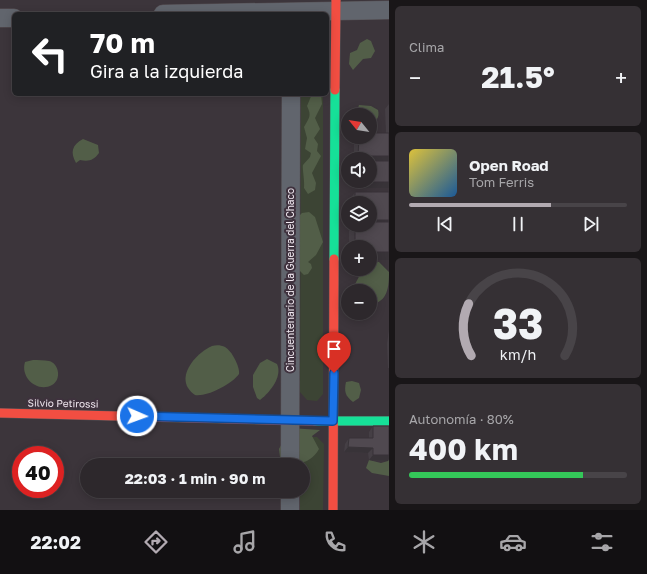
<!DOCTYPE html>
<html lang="es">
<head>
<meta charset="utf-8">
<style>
	:root { --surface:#2d282c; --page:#353034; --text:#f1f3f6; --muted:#a7a6a9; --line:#484448; --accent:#b2aab1 }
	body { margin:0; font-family:"Golos Text",sans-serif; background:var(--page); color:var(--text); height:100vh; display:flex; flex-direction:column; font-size:15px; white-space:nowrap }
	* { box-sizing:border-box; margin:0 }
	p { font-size:13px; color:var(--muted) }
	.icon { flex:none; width:22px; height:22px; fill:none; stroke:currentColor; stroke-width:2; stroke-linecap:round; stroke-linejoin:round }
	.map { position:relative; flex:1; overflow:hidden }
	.details { display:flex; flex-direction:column; gap:6px; padding:6px; background:#191618; width:258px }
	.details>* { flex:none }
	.top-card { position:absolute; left:12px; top:12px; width:317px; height:84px; border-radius:6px; box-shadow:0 2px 10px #0003,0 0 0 1px var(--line); background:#202124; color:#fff; overflow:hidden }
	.needle { width:26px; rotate:300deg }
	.controls { position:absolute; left:341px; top:108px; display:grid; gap:8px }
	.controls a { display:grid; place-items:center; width:36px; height:36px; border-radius:50%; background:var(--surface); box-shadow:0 2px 10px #0003,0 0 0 1px var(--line); font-size:20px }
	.speed { position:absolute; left:12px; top:446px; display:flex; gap:8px; font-size:20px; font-weight:700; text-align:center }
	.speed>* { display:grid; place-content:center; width:52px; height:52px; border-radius:50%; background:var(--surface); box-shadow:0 2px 10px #0003,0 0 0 1px var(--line); line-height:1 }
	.speed .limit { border:6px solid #d22; background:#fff; color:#111 }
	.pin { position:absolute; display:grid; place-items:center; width:34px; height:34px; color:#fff; margin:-41px -17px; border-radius:50% 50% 50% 0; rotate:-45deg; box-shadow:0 0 4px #0007 }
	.pin .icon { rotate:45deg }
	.me { position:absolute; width:44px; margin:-22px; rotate:92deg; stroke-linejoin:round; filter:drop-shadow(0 0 3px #0008) }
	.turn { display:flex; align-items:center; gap:14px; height:84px; padding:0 12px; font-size:18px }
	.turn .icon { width:52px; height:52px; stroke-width:2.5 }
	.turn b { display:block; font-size:28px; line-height:34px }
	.big { font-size:30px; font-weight:700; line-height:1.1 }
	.details .card { flex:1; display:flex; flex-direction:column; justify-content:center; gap:6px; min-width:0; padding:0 14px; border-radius:6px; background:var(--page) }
	.details .dial { align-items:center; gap:0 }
	.dial svg { height:104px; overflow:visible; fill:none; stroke:var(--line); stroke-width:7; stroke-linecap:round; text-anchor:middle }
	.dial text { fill:var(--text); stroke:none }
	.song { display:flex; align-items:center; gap:12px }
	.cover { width:48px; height:48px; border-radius:6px; background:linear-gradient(135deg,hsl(50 70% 55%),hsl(210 70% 35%)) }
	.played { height:4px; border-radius:2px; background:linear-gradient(90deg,var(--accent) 65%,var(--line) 65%) }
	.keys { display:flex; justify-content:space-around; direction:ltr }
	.heat { display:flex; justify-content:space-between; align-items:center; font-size:22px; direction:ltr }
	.charge { height:6px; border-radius:3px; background:linear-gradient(90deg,#34c759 80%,var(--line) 0) }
	.trip { position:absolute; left:80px; top:458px; width:230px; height:40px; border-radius:20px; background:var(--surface); box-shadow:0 2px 10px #0003,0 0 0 1px var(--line); font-weight:700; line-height:40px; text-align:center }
	.tabs { display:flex; height:64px; justify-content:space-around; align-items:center; background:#121012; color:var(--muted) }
	.tabs .icon { width:28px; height:28px }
	.tabs .active { color:var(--accent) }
	.tabs b { font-size:18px; color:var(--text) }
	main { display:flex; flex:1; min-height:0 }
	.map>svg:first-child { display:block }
	.green { fill:#3c4434 }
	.forest { fill:#525e48 }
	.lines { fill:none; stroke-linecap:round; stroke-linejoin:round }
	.street-casing { stroke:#585357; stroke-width:19 }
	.fast-casing { stroke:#585357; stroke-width:10 }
	.jam-casing { stroke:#585357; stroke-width:10 }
	.street { stroke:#61656d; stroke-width:18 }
	.fast { stroke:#16e098; stroke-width:9 }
	.jam { stroke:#f24e42; stroke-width:9 }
	.wall { fill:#453f45 }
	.shaded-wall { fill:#383338 }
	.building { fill:#504950; stroke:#383338 }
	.route-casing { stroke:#114b97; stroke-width:10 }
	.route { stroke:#1a73e8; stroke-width:7 }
	.labels { text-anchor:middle; stroke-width:4; stroke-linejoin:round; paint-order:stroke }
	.street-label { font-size:10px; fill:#f1e9f1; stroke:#3f323e }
</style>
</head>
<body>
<main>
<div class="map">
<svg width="389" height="510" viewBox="0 0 389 510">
	<rect width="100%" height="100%" fill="#3c353b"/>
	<g class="green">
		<polygon points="301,94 323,94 323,394 317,401 307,400 300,392"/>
		<polygon points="307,437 317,437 324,444 323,510 300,510 300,491 303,491 303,465 300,465 300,445"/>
	</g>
	<g class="forest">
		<polygon points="367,39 371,41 375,51 371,58 363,59 353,70 349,64 350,53 357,50 360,43"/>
		<path d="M312,94H321L322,104L315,118L320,129L314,138L318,144L317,151L321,156L312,173L316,183L315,190L308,194L304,188C305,182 302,167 303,165C305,162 308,160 310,157L311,153L305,149L307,138L304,127C309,118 312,116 307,106Z"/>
		<path d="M359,105L371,106L378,110C380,118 376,121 370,125V115H356Z"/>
		<path d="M83,139L98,145L99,153C94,160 89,162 80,160L76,163C70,152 72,145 83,139Z"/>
		<polygon points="309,212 315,217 323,242 316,255 308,262 311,264 312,268 308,274 304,275 299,270 299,216 302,213"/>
		<path d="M371,261L379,262L389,272C389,286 388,303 370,304V291L352,290L363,269H370Z"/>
		<path d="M212,346C216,345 221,345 225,347C232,351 240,367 239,374C232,384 207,397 195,395C172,379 196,353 212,346Z"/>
		<path d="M267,359L277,364C283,377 269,393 260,400L257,398L253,387V375L260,363Z"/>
		<path d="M33,360C38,360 44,360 49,361C59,363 62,380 52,385C38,393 20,378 25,362Z"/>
		<path d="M352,381L359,383L361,390L359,398L353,402C345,396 344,391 346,382Z"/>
		<path d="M290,428L320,430L312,436L319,449C311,464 293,468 280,457L279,449Z"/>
		<polygon points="389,451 389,476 372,473 366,468 369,460 381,463 388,461"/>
	</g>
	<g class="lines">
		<g class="street-casing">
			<g id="street">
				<polyline points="163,14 389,10"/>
				<polyline points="0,18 14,18"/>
				<polyline points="290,465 291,94"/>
				<polyline points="290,510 290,491"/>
			</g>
		</g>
		<g class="fast-casing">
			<g id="fast">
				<polyline points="334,259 335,90"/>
				<polyline points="315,421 389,421"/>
			</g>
		</g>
		<g class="jam-casing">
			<g id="jam">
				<polyline points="335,90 336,0"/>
				<polyline points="0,413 315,421"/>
				<polyline points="333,510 334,259"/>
			</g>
		</g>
		<use href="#street" class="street"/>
		<use href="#fast" class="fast"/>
		<use href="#jam" class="jam"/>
	</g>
	<g class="wall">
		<polygon points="389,104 389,188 353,188 353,181 370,181 370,159 354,159 354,139 356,137 370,137 386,133 385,109"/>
		<polygon points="355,192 389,192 389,260 370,260 370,247 349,247 349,231 353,226 350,226 350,225 370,225 370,203 351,203 351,198"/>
		<polygon points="389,329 389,368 388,368 387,344"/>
		<polygon points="373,426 389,426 389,459 388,461 369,460 368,453 344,452 345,444 349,438 369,438 369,432"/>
	</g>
	<g class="shaded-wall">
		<polygon points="358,156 389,156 389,162 370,162 370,159 357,159"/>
		<polygon points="357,182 389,182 389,188 353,188"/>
		<polygon points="370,220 389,220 389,226 370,225"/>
		<rect x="370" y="252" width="19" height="8"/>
		<polygon points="348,447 373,448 368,453 344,452"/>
		<polygon points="373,455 389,455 389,459 388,461 369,460"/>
	</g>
	<g class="building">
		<polygon points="370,133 389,133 389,156 358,156 359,137 370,137"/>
		<polygon points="370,161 389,161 389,182 357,182 357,181 370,181"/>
		<polygon points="355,192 389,192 389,220 370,220 370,203 355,203"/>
		<polygon points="370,222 389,222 389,252 370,252 370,247 355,247 355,225 370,225"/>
		<polygon points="373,426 389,426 389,455 373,455 373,448 348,447 349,438 373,438"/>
	</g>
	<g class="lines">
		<g class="route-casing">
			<polyline id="route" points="137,416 333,421 334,373"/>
		</g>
		<use href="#route" class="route"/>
	</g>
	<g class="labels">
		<g class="street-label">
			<text transform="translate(290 280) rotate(-90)" y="4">Cincuentenario de la Guerra del Chaco</text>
			<text transform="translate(63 403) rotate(1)" y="4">Silvio Petirossi</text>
		</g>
	</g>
</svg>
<div class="controls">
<a><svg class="needle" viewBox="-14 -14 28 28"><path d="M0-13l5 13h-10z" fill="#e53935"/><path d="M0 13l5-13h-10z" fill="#a7a6a9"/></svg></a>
<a><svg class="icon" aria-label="sound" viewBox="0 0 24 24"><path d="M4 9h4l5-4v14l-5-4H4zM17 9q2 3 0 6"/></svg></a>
<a><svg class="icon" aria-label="layers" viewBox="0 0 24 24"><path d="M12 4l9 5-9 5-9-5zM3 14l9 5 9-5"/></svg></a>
<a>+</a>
<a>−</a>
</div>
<div class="speed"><div class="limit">40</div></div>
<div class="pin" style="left:334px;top:373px;background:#d93025"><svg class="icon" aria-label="arrive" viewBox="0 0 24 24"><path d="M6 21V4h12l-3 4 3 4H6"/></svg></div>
<svg class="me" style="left:137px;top:416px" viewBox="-20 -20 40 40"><circle r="17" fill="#1a73e8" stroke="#fff" stroke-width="3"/><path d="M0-11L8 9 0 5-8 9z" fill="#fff"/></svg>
<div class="trip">22:03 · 1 min · 90 m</div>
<div class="top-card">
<div class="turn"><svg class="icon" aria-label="left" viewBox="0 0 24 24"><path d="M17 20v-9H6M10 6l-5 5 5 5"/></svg><div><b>70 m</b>Gira a la izquierda</div></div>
</div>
</div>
<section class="details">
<div class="card"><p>Clima</p>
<div class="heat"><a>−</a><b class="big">21.5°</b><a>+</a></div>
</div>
<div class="card">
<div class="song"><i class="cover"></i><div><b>Open Road</b><p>Tom Ferris</p></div></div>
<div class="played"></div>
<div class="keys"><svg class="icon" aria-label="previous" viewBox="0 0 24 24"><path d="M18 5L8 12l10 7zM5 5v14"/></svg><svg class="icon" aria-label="pause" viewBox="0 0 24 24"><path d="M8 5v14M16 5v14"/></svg><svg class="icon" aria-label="next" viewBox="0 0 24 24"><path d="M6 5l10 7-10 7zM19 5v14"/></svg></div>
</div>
<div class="card dial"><svg viewBox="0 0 100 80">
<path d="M14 69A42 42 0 1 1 86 69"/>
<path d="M14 69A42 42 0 0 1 12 29" stroke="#b2aab1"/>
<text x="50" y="56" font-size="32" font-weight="700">33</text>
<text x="50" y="72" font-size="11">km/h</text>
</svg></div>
<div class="card"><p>Autonomía · 80%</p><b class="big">400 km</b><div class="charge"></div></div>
</section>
</main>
<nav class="tabs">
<b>22:02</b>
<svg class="icon active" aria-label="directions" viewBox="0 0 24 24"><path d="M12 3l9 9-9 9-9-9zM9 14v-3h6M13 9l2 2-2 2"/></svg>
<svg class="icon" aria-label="music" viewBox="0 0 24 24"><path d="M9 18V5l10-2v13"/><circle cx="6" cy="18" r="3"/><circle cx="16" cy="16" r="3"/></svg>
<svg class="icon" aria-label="phone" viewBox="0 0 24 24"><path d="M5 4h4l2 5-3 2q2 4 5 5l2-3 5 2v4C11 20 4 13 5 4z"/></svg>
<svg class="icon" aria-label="climate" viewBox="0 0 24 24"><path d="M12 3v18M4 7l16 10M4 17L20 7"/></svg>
<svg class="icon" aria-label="car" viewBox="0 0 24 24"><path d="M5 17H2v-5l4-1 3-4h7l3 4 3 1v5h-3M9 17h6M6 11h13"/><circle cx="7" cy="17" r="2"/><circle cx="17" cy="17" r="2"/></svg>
<svg class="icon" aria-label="filters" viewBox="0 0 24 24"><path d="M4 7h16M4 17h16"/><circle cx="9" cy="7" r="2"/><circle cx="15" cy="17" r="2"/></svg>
</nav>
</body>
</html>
